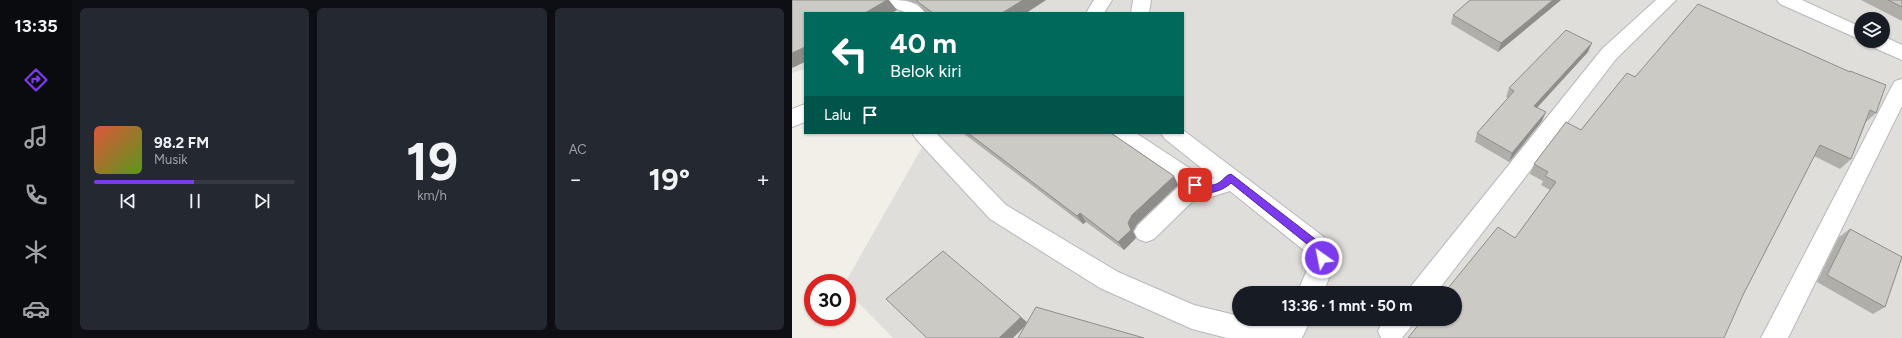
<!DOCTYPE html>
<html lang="id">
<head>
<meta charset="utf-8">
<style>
	:root { --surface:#171b24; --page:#242831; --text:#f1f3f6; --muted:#9ea1a6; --line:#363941; --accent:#7c3aed }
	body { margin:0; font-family:Figtree,sans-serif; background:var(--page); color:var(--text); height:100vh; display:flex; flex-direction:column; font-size:15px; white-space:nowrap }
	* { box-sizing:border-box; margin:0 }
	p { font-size:13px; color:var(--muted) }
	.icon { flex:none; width:22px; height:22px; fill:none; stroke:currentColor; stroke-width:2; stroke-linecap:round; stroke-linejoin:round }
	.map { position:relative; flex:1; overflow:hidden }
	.details { display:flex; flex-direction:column; gap:8px; padding:8px; background:#0d0f14; width:720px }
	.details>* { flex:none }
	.hud { position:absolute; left:12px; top:12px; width:380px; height:122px; border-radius:0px; box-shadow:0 1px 3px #0004; background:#00695c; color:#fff; overflow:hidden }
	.buttons { position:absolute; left:1062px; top:12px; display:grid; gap:8px }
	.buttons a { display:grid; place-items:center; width:36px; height:36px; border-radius:50%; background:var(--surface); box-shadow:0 1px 3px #0004; font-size:20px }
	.speed { position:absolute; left:12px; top:274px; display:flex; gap:8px; font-size:20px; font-weight:700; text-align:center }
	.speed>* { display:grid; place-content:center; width:52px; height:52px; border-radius:50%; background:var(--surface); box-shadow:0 1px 3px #0004; line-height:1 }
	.speed .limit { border:6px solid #d22; background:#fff; color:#111 }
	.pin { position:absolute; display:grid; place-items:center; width:34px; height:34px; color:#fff; margin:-17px; border-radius:8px; box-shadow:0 2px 6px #0006 }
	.me { position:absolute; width:44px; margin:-22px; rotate:327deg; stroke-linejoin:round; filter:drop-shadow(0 0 3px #0008) }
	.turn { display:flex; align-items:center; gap:14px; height:84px; padding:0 20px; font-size:18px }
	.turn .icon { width:52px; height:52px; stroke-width:2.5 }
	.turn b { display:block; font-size:28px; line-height:34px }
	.then { display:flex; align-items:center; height:38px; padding:0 20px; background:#0003; gap:8px; font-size:15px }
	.big { font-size:30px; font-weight:700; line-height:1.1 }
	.details .tile { flex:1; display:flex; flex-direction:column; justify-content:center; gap:6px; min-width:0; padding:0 14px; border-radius:6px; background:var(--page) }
	.details .dial { align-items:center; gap:0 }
	.dial b { font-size:52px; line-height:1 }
	.song { display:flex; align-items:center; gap:12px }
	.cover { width:48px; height:48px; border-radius:6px; background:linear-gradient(135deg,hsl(10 70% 55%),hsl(90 70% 35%)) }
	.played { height:4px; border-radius:2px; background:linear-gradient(90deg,var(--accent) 50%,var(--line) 50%) }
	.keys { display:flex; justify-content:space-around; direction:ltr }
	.heat { display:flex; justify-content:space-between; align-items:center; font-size:22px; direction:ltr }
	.details .tiles { flex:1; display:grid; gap:8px; grid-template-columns:repeat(3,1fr) }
	.trip { position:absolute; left:440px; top:286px; width:230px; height:40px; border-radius:20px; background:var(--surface); box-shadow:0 1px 3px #0004; font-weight:700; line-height:40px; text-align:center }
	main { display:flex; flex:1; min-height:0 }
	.menu { display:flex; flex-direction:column; width:72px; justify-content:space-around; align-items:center; background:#090b0e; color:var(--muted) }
	.menu .icon { width:28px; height:28px }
	.menu .selected { color:var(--accent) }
	.menu b { font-size:18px; color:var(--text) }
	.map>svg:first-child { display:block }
	.industrial { fill:#e0deda; fill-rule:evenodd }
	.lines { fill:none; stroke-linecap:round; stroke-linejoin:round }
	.minor-casing { stroke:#b5b8bc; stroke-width:2 }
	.minor { fill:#fff; fill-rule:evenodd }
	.wall { fill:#afaea9 }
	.shaded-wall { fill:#8f8d8a }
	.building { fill:#cccac5; stroke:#8f8d8a }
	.route { fill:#7c3aed; stroke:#51269a }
</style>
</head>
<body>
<main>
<nav class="menu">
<b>13:35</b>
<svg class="icon selected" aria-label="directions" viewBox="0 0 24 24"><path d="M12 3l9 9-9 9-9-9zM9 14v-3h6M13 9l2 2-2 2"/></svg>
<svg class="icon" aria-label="music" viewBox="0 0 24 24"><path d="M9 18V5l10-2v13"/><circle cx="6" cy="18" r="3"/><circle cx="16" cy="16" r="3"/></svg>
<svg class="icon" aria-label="phone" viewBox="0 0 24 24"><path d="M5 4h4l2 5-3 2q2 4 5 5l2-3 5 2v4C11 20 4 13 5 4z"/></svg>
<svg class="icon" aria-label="climate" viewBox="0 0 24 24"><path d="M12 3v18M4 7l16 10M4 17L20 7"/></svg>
<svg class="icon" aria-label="car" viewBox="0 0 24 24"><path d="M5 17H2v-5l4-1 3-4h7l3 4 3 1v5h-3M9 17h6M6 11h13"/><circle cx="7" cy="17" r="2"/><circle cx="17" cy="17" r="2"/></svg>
</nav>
<section class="details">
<div class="tiles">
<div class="tile">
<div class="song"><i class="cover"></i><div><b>98.2 FM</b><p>Musik</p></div></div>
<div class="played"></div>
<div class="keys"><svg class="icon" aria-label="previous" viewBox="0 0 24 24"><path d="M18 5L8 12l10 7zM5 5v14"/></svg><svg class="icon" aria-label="pause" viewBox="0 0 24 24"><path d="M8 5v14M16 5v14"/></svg><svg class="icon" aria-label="next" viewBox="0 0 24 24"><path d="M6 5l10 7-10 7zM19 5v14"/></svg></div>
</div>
<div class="tile dial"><b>19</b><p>km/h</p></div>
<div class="tile"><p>AC</p>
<div class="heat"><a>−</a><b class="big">19°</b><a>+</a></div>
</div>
</div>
</section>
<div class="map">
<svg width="1110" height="338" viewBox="0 0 1110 338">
	<rect width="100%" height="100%" fill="#f1efe8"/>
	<path class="industrial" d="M0,0H1110V338H101L55,291V283H53L133,142L127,133H391V13H13V69L0,73ZM1069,19H1091V41H1069ZM447,293H663V319H447Z"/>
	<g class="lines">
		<g class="minor-casing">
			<g id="minor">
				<path d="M96,0C111,0 124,0 133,13C118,13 105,14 96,0Z"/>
				<polygon points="302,0 320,0 312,13 294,13"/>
				<polygon points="341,0 359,0 357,13 339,13"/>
				<polygon points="864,0 884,0 824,59 644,293 616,293 620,285 810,49"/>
				<polygon points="985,0 1010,0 1069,27 1069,40 988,4"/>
				<polygon points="1091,36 1110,45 1110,60 1078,46 1076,41 1091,41"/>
				<polygon points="1110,79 1110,106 996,338 969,338 1100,86 1103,81"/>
				<polygon points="13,104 13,122 0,127 0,109"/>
				<path d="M391,130L532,237C543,261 541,270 531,293H505L515,270L514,252L438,191L419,197L406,196L362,239L354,242L346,239L342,232L346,225L388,185L321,139L317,133H344L414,179L422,178L373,139L369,133H391Z"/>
				<polygon points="120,133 144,133 214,205 326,272 402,305 447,316 447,319 460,319 489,326 493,319 519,319 510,338 435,338 400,329 308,288 198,219 124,139"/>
				<polygon points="592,319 622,319 618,328 610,338 589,338 586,331"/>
			</g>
		</g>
		<use href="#minor" class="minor"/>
	</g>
	<g class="wall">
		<polygon points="114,0 254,0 234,13 134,13 126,4"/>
		<polygon points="769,0 706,52 659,24 661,15"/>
		<polygon points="1069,0 1110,0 1110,21"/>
		<polygon points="796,52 745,108 750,121 717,162 683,142 685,133 716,98 714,97 717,88"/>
		<polygon points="1058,71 1084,113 1074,122 1059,159 1048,169 1022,156 951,295 723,238 758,190 749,185 751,181 738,174 742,164 789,130 843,77 1057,72"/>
		<polygon points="171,133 319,133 382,176 386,185 345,224 341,231 344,238 332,250 294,222 291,224"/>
		<polygon points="1058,229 1093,307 1081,314 1025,282 1047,237"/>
	</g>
	<g class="shaded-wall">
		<polygon points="94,0 97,0 105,10 100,13 73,13"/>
		<polygon points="231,0 254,0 234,13 210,13"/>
		<polygon points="761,0 769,0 706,52 709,43"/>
		<polygon points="800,43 796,52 738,115 742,106"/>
		<polygon points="13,47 13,62 0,68 0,53"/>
		<polygon points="754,112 750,121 717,162 720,153"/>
		<polygon points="382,176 386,185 345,224 341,231 344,238 332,250 326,242 340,215"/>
		<polygon points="288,213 294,222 291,224 285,216"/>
		<polygon points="229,317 236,323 221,338 207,338"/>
	</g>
	<g class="building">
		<polygon points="0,0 95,0 73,13 13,13 13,47 0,53"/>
		<polygon points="124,0 231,0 210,13 141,13 126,2"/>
		<polygon points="678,0 761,0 709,43 661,15"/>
		<polygon points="1096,0 1110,0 1110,7"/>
		<polygon points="906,4 1058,72 1058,71 1094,85 1084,113 1078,110 1059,159 1028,145 951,295 932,338 616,338 631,319 663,319 663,293 652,293 706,227 723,238 764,182 753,176 756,172 742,164 774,122 789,130 835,73 843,77"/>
		<polygon points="774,30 800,43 742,106 754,112 720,153 685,133 722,91 717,88"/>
		<polygon points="176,133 319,133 382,176 340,215 336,223 339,230 326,242 288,213 285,216"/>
		<polygon points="1058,229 1110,257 1093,307 1035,275"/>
		<polygon points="151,251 229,317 207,338 135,338 94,299"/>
		<polygon points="244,307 352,338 226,338"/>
	</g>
	<path class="route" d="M439,174L527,242L535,258L533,261H526L520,248L439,183C430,192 407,199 399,185L403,181C412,184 420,188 428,182C432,179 434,175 439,174Z"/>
</svg>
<div class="buttons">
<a><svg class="icon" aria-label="layers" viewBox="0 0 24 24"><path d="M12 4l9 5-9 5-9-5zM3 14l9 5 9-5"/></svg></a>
</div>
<div class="speed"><div class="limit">30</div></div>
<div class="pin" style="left:403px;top:185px;background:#d93025"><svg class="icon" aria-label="arrive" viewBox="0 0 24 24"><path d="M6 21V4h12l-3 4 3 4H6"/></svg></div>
<svg class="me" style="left:530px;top:258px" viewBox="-20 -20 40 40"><circle r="17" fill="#7c3aed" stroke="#fff" stroke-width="3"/><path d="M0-11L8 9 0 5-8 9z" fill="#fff"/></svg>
<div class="trip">13:36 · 1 mnt · 50 m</div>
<div class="hud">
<div class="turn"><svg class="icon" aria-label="left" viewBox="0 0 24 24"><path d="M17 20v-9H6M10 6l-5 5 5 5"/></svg><div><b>40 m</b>Belok kiri</div></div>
<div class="then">Lalu<svg class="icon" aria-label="arrive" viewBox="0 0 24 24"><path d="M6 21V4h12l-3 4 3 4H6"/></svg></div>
</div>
</div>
</main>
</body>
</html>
